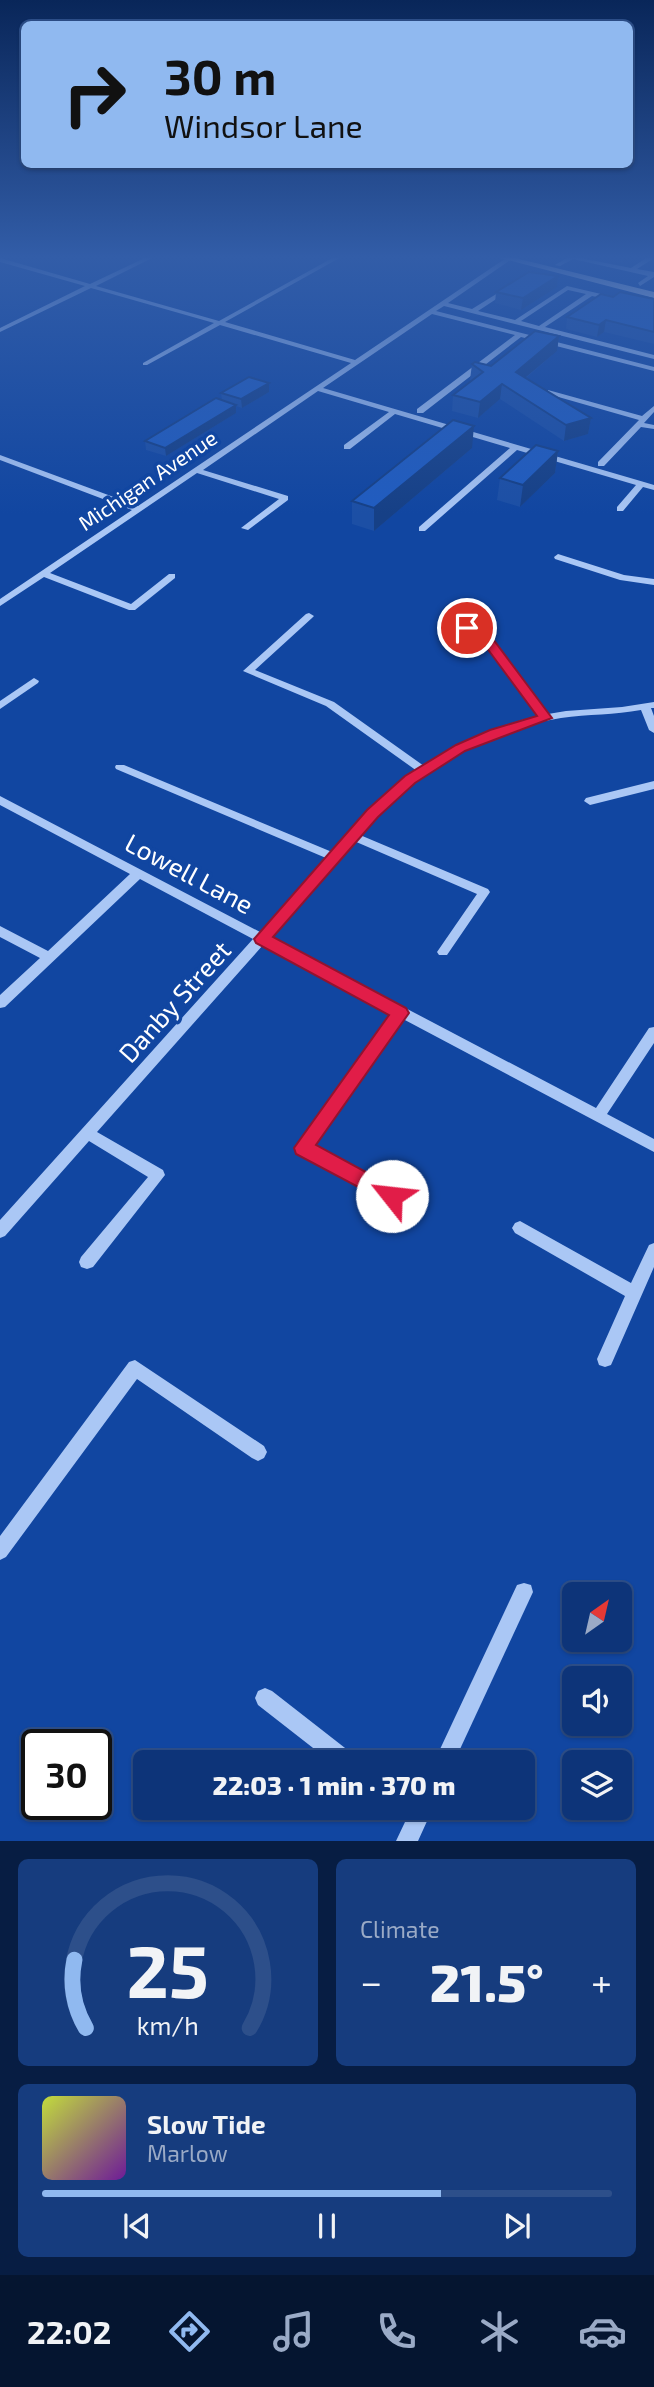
<!DOCTYPE html>
<html lang="en">
<head>
<meta charset="utf-8">
<style>
	:root { --surface:#0d3479; --page:#163c7e; --text:#f1f3f6; --muted:#9aaac6; --line:#2d4f8a; --accent:#90b9f0 }
	body { margin:0; font-family:"Exo 2",sans-serif; background:var(--page); color:var(--text); height:100vh; display:flex; flex-direction:column; font-size:26px; white-space:nowrap }
	* { box-sizing:border-box; margin:0 }
	p { font-size:23px; color:var(--muted) }
	.icon { flex:none; width:38px; height:38px; fill:none; stroke:currentColor; stroke-width:2; stroke-linecap:round; stroke-linejoin:round }
	.map { position:relative; height:1841px; overflow:hidden }
	.side { display:flex; flex-direction:column; gap:18px; padding:18px; background:#071d43; flex:1 }
	.side>* { flex:none }
	.guide { position:absolute; left:21px; top:21px; width:612px; height:147px; border-radius:10px; box-shadow:0 2px 5px #0004,0 0 0 2px var(--line); background:#90b9f0; color:#111; overflow:hidden }
	.needle { width:46px; rotate:34deg }
	.fabs { position:absolute; left:562px; top:1582px; display:grid; gap:14px }
	.fabs a { display:grid; place-items:center; width:70px; height:70px; border-radius:10px; background:var(--surface); box-shadow:0 2px 5px #0004,0 0 0 2px var(--line); font-size:35px }
	.speed { position:absolute; left:21px; top:1729px; display:flex; gap:14px; font-size:35px; font-weight:700; text-align:center }
	.speed>* { display:grid; place-content:center; width:91px; height:91px; border-radius:50%; background:var(--surface); box-shadow:0 2px 5px #0004,0 0 0 2px var(--line); line-height:1 }
	.speed .limit { border:4px solid #111; border-radius:10px; background:#fff; color:#111 }
	.pin { position:absolute; display:grid; place-items:center; width:60px; height:60px; color:#fff; margin:-30px; border:4px solid #fff; border-radius:50%; box-shadow:0 2px 7px #0007 }
	.me { position:absolute; width:77px; margin:-38px; rotate:299deg; stroke-linejoin:round; filter:drop-shadow(0 0 5px #0008) }
	.turn { display:flex; align-items:center; gap:24px; height:147px; padding:0 28px; font-size:32px }
	.turn .icon { width:91px; height:91px; stroke-width:2.5 }
	.turn b { display:block; font-size:49px; line-height:60px }
	.big { font-size:52px; font-weight:800; line-height:1.1 }
	.side .widget { flex:1; display:flex; flex-direction:column; justify-content:center; gap:10px; min-width:0; padding:0 24px; border-radius:10px; background:var(--page) }
	.side .dial { align-items:center; gap:0 }
	.dial svg { height:182px; overflow:visible; fill:none; stroke:var(--line); stroke-width:7; stroke-linecap:round; text-anchor:middle }
	.dial text { fill:var(--text); stroke:none }
	.song { display:flex; align-items:center; gap:21px }
	.cover { width:84px; height:84px; border-radius:10px; background:linear-gradient(135deg,hsl(70 70% 55%),hsl(280 70% 35%)) }
	.played { height:7px; border-radius:4px; background:linear-gradient(90deg,var(--accent) 70%,var(--line) 70%) }
	.keys { display:flex; justify-content:space-around; direction:ltr }
	.heat { display:flex; justify-content:space-between; align-items:center; font-size:38px; direction:ltr }
	.side .tiles { flex:1; display:grid; gap:18px; grid-template-columns:1fr 1fr }
	.widget:last-child { grid-column:span 2 }
	.trip { position:absolute; left:133px; top:1750px; width:402px; height:70px; border-radius:10px; background:var(--surface); box-shadow:0 2px 5px #0004,0 0 0 2px var(--line); font-weight:800; line-height:70px; text-align:center }
	.dock { display:flex; height:112px; justify-content:space-around; align-items:center; background:#051530; color:var(--muted) }
	.dock .icon { width:49px; height:49px }
	.dock .current { color:var(--accent) }
	.dock b { font-size:32px; color:var(--text) }
	.map>svg:first-child { display:block }
	.lines { fill:none; stroke-linecap:round; stroke-linejoin:round }
	.minor { fill:#aac7f5; fill-rule:evenodd }
	.major { fill:#f8faff; fill-rule:evenodd }
	.wall { fill:#1c4fa5 }
	.shaded-wall { fill:#164086 }
	.building { fill:#205cc0; stroke:#164086; stroke-width:2 }
	.route { fill:#e11d48; stroke:#92132f; stroke-width:2 }
	.labels { text-anchor:middle; stroke-width:7; stroke-linejoin:round; paint-order:stroke }
	.far-street-label { font-size:21px; fill:#fff; stroke:#1146a1 }
	.street-label { font-size:26px; fill:#fff; stroke:#1146a1 }
</style>
</head>
<body>
<div class="map">
<svg width="654" height="1841" viewBox="0 0 654 1841">
	<rect width="100%" height="100%" fill="#1146a1"/>
	<g class="lines">
		<g class="minor">
			<path d="M149,256H156L96,286L219,321L336,256H343L225,322L355,360L509,256H516L448,303L472,309L506,288H510V290L478,311L515,320L567,286L618,298L616,301L592,296L545,327L654,355V359L444,306L436,311L654,367V371L521,337L423,413H417V409L515,335L432,314L323,388L644,482L654,485V490L643,487L623,511H617V507L636,485L517,450L425,531H419V527L510,448L395,414L350,449H344V445L389,412L318,391L203,470L288,496V500L248,530L241,528L279,499L197,473L50,573L131,604L169,574H175V578L135,610H129L44,577L0,606V599L132,510L0,460V455L138,506L351,363L220,325L147,365H143V363L214,323L91,288L0,332V328L85,286L0,262V258L90,284ZM568,290L586,294L539,326L521,321Z"/>
			<polygon points="570,256 631,268 649,256 654,256 654,258 637,269 654,272 654,277 640,286 638,283 648,276 573,259 560,266 555,265"/>
			<polygon points="548,390 642,416 654,406 654,412 644,423 654,425 654,429 641,427 604,466 598,466 598,462 639,420 548,394"/>
			<polygon points="558,554 624,575 654,579 654,585 620,580 555,559 554,557"/>
			<path d="M309,613L314,616L312,618L255,670L334,702L424,766C458,742 498,725 538,716L479,636L448,624V620H454L485,632L548,714L566,711L622,707L654,702V708H651L654,716V733L649,730L641,710C615,715 588,714 561,718C482,730 412,776 360,835L488,889L490,892L488,895L447,955H439L437,952L477,894L354,841L270,937L596,1108L649,1028L654,1027V1043L607,1114L654,1139V1152L403,1019L313,1146L397,1191L399,1196L397,1201L392,1203L387,1201L298,1152L296,1148L392,1014L263,945L97,1132L163,1170L165,1175L93,1267L87,1269L81,1267L79,1262L81,1257L148,1177L89,1141L5,1236L0,1238V1220L253,939L140,879L5,1007L0,1008V995L40,958L0,937V926L48,951L130,874L0,805V796L260,932L326,858L116,769L115,767L116,765H124L332,852L369,810L417,771L326,706L243,671L306,614Z"/>
			<polygon points="34,678 39,681 38,683 0,709 0,701"/>
			<polygon points="654,781 654,789 590,805 584,801 586,798"/>
			<polygon points="520,1221 631,1283 649,1245 654,1243 654,1267 611,1365 605,1367 599,1365 597,1359 625,1296 515,1233 512,1228 515,1223"/>
			<polygon points="135,1360 264,1446 267,1452 264,1458 258,1461 252,1458 137,1379 6,1557 0,1560 0,1536 129,1362"/>
			<polygon points="524,1583 531,1585 533,1592 454,1762 434,1762 517,1585"/>
			<polygon points="265,1688 272,1691 354,1755 357,1762 331,1762 258,1705 255,1698 258,1691"/>
			<polygon points="394,1808 433,1808 418,1841 396,1841 405,1822 397,1815"/>
		</g>
		<polygon class="major" points="493,256 507,256 654,292 654,298"/>
	</g>
	<g class="wall">
		<polygon points="592,256 634,256 623,263"/>
		<polygon points="558,276 557,287 521,310 495,303 496,292"/>
		<polygon points="613,297 654,299 654,344 604,332 597,337 566,329 567,317"/>
		<polygon points="559,336 557,351 526,378 591,418 588,434 564,441 500,399 478,418 452,411 453,395 472,381 470,380 472,364 491,366"/>
		<polygon points="269,392 242,408 236,406 236,413 166,456 146,450 145,441 222,400 221,393"/>
		<polygon points="472,448 374,531 352,524 352,501"/>
		<polygon points="558,451 555,473 520,507 497,500 500,478"/>
	</g>
	<g class="shaded-wall">
		<polygon points="624,256 634,256 623,263"/>
		<polygon points="558,276 557,287 521,310 523,298"/>
		<polygon points="606,320 604,332 597,337 599,325"/>
		<polygon points="559,336 557,351 514,387 516,372"/>
		<polygon points="269,383 269,392 242,408 241,399"/>
		<polygon points="502,384 500,399 478,418 480,402"/>
		<polygon points="236,405 236,413 166,456 165,448"/>
		<polygon points="591,418 588,434 564,441 566,425"/>
		<polygon points="474,426 472,448 374,531 374,508"/>
		<polygon points="558,451 555,473 520,507 523,485"/>
	</g>
	<g class="building">
		<polygon points="529,272 558,276 523,298 496,292"/>
		<polygon points="620,292 654,299 654,332 606,320 599,325 567,317 601,294 613,297"/>
		<polygon points="535,331 559,336 516,372 591,418 566,425 502,384 480,402 453,395 483,372 472,364 475,362 491,366"/>
		<polygon points="249,377 269,383 241,399 221,393"/>
		<polygon points="216,398 236,405 165,448 145,441"/>
		<polygon points="453,420 474,426 374,508 352,501"/>
		<polygon points="536,445 558,451 523,485 500,478"/>
	</g>
	<linearGradient id="sky" x2="0" y2="1"><stop stop-color="#092659"/><stop offset="0.5" stop-color="#325da8"/><stop offset="1" stop-color="#325da8" stop-opacity="0"/></linearGradient>
	<rect width="654" height="514" fill="url(#sky)"/>
	<polygon class="route" points="467,624 487,631 552,718 465,751 415,783 378,817 273,937 406,1008 409,1013 316,1145 399,1190 402,1196 399,1203 392,1205 296,1154 294,1148 389,1015 256,943 254,939 367,810 405,776 456,745 490,730 537,716 478,636 460,628"/>
	<g class="labels">
		<g class="far-street-label">
			<text transform="translate(148 481) rotate(-34)" y="7">Michigan Avenue</text>
		</g>
		<g class="street-label">
			<text transform="translate(189 874) rotate(28)" y="9">Lowell Lane</text>
			<text transform="translate(175 1002) rotate(-48)" y="9">Danby Street</text>
		</g>
	</g>
</svg>
<div class="fabs">
<a><svg class="needle" viewBox="-14 -14 28 28"><path d="M0-13l5 13h-10z" fill="#e53935"/><path d="M0 13l5-13h-10z" fill="#9aaac6"/></svg></a>
<a><svg class="icon" aria-label="sound" viewBox="0 0 24 24"><path d="M4 9h4l5-4v14l-5-4H4zM17 9q2 3 0 6"/></svg></a>
<a><svg class="icon" aria-label="layers" viewBox="0 0 24 24"><path d="M12 4l9 5-9 5-9-5zM3 14l9 5 9-5"/></svg></a>
</div>
<div class="speed"><div class="limit">30</div></div>
<div class="pin" style="left:467px;top:628px;background:#d93025"><svg class="icon" aria-label="arrive" viewBox="0 0 24 24"><path d="M6 21V4h12l-3 4 3 4H6"/></svg></div>
<svg class="me" style="left:392px;top:1196px" viewBox="-20 -20 40 40"><circle r="19" fill="#fff"/><path d="M0-13L10 11 0 6-10 11z" fill="#e11d48"/></svg>
<div class="trip">22:03 · 1 min · 370 m</div>
<div class="guide">
<div class="turn"><svg class="icon" aria-label="right" viewBox="0 0 24 24"><path d="M7 20v-9h11M14 6l5 5-5 5"/></svg><div><b>30 m</b>Windsor Lane</div></div>
</div>
</div>
<section class="side">
<div class="tiles">
<div class="widget dial"><svg viewBox="0 0 100 80">
<path d="M14 69A42 42 0 1 1 86 69"/>
<path d="M14 69A42 42 0 0 1 9 39" stroke="#90b9f0"/>
<text x="50" y="56" font-size="32" font-weight="700">25</text>
<text x="50" y="72" font-size="11">km/h</text>
</svg></div>
<div class="widget"><p>Climate</p>
<div class="heat"><a>−</a><b class="big">21.5°</b><a>+</a></div>
</div>
<div class="widget">
<div class="song"><i class="cover"></i><div><b>Slow Tide</b><p>Marlow</p></div></div>
<div class="played"></div>
<div class="keys"><svg class="icon" aria-label="previous" viewBox="0 0 24 24"><path d="M18 5L8 12l10 7zM5 5v14"/></svg><svg class="icon" aria-label="pause" viewBox="0 0 24 24"><path d="M8 5v14M16 5v14"/></svg><svg class="icon" aria-label="next" viewBox="0 0 24 24"><path d="M6 5l10 7-10 7zM19 5v14"/></svg></div>
</div>
</div>
</section>
<nav class="dock">
<b>22:02</b>
<svg class="icon current" aria-label="directions" viewBox="0 0 24 24"><path d="M12 3l9 9-9 9-9-9zM9 14v-3h6M13 9l2 2-2 2"/></svg>
<svg class="icon" aria-label="music" viewBox="0 0 24 24"><path d="M9 18V5l10-2v13"/><circle cx="6" cy="18" r="3"/><circle cx="16" cy="16" r="3"/></svg>
<svg class="icon" aria-label="phone" viewBox="0 0 24 24"><path d="M5 4h4l2 5-3 2q2 4 5 5l2-3 5 2v4C11 20 4 13 5 4z"/></svg>
<svg class="icon" aria-label="climate" viewBox="0 0 24 24"><path d="M12 3v18M4 7l16 10M4 17L20 7"/></svg>
<svg class="icon" aria-label="car" viewBox="0 0 24 24"><path d="M5 17H2v-5l4-1 3-4h7l3 4 3 1v5h-3M9 17h6M6 11h13"/><circle cx="7" cy="17" r="2"/><circle cx="17" cy="17" r="2"/></svg>
</nav>
</body>
</html>
